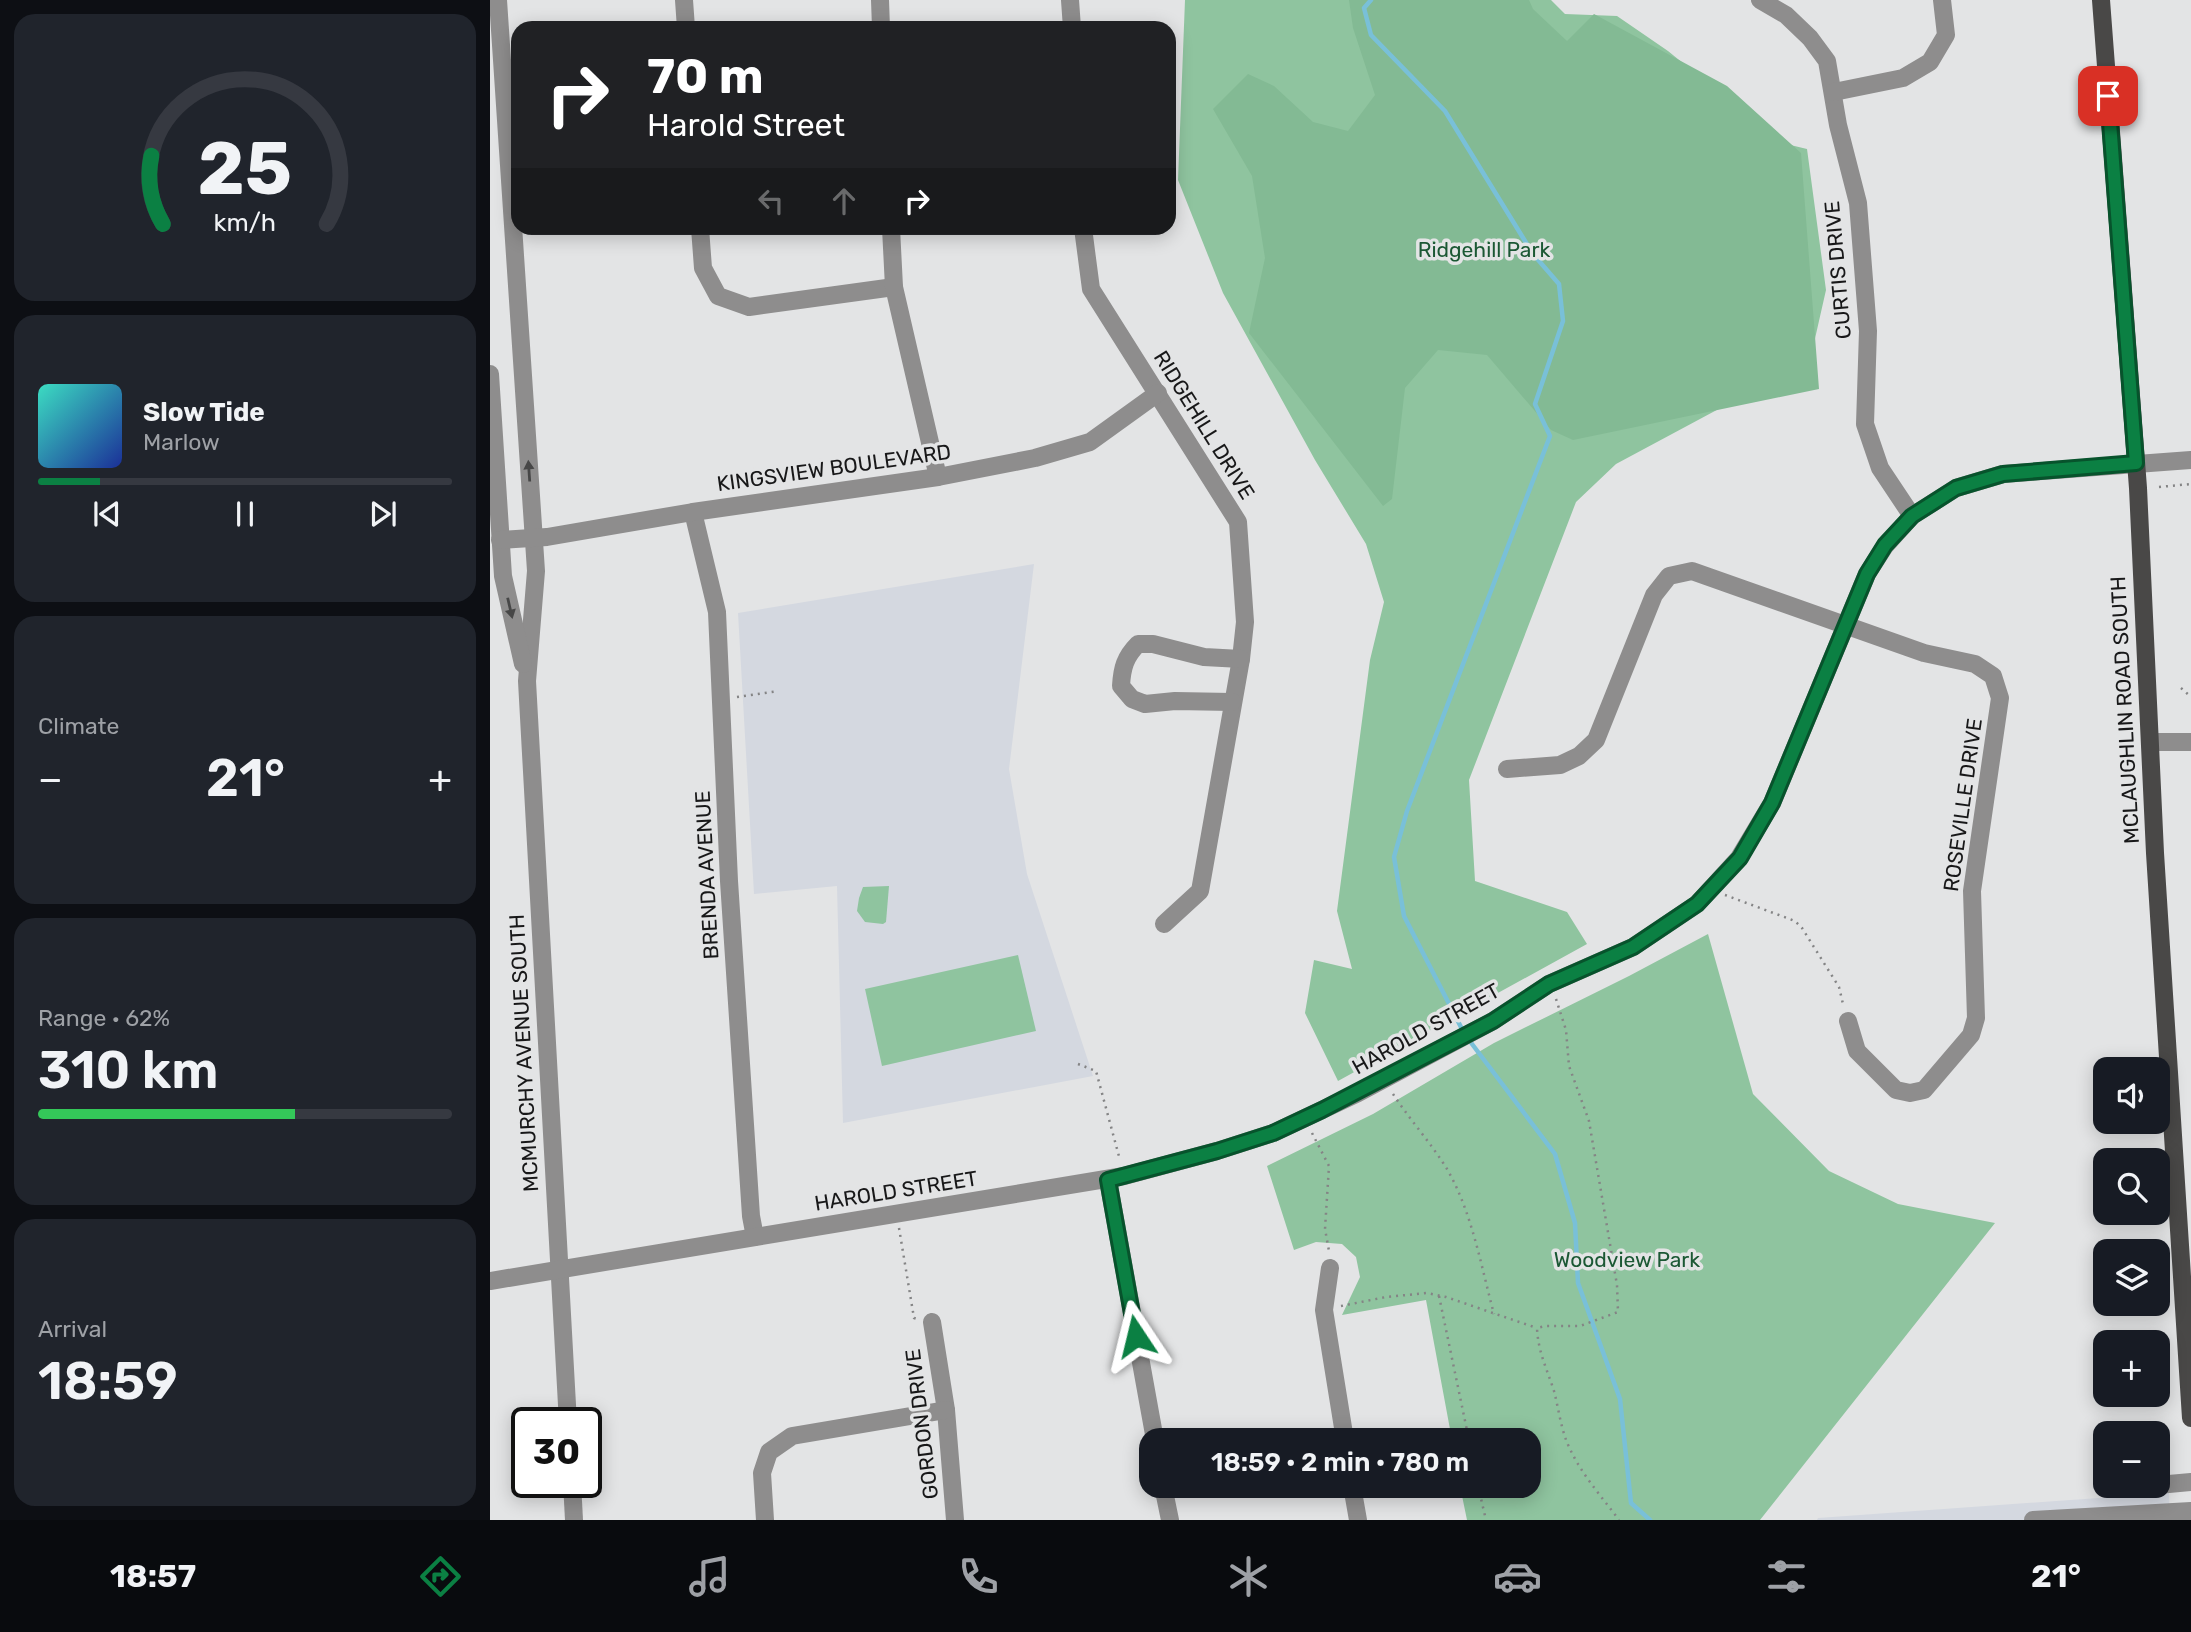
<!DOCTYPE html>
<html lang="en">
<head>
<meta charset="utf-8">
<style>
	:root { --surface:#171b24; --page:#20242c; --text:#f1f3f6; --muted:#9ea1a6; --line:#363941; --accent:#0b8043 }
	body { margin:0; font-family:Rubik,sans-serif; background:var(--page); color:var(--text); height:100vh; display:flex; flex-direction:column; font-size:26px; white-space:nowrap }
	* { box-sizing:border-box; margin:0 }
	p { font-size:23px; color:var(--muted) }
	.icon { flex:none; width:38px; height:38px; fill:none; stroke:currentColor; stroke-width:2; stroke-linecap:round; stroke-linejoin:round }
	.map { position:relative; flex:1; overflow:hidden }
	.side { display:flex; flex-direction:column; gap:14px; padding:14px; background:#0d0f14; width:490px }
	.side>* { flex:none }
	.top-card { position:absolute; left:21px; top:21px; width:665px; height:214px; border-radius:21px; box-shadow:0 4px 18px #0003; background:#202124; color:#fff; overflow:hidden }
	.controls { position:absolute; left:1603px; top:1057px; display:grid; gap:14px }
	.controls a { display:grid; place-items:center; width:77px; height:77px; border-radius:14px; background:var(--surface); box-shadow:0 4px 18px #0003; font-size:35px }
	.speed { position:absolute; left:21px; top:1407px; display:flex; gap:14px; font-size:35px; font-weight:700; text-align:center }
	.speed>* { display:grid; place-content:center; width:91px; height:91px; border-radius:50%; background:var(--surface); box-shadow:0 4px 18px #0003; line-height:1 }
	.speed .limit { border:4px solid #111; border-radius:10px; background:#fff; color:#111 }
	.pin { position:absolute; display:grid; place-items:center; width:60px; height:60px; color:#fff; margin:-30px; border-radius:14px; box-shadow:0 4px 10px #0006 }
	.me { position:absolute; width:77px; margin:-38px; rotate:350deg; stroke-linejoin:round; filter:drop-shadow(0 0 5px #0008) }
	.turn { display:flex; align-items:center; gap:24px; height:147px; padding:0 21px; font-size:32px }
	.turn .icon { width:91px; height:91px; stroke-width:2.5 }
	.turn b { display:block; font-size:49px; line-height:60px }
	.lanes { display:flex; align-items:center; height:66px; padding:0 21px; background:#0003; justify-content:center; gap:35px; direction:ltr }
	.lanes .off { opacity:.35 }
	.big { font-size:52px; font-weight:600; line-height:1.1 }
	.side .tile { flex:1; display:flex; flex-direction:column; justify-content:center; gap:10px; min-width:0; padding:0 24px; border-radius:21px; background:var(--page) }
	.side .dial { align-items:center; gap:0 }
	.dial svg { height:182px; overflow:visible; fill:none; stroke:var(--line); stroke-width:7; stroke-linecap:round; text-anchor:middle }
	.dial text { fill:var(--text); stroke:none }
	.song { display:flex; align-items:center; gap:21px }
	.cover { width:84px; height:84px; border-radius:10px; background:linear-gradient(135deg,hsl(170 70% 55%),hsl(230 70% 35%)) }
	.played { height:7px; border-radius:4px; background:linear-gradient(90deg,var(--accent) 15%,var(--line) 15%) }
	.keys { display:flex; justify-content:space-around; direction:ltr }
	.heat { display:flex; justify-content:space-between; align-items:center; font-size:38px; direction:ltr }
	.charge { height:10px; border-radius:5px; background:linear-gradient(90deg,#34c759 62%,var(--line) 0) }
	.trip { position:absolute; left:649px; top:1428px; width:402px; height:70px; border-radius:21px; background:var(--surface); box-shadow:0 4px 18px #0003; font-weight:600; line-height:70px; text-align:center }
	.tab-bar { display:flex; height:112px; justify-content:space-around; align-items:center; background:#090b0e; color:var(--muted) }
	.tab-bar .icon { width:49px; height:49px }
	.tab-bar .current { color:var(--accent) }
	.tab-bar b { font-size:32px; color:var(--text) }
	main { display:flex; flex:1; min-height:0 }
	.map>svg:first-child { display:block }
	.built { fill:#d4d8e0 }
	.green { fill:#8fc49f }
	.forest { fill:#83ba94 }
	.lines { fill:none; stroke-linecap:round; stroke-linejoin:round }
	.stream { stroke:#79c0d8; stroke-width:4.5 }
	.path { stroke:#848485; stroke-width:2.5; stroke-dasharray:2 5; stroke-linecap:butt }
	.minor { stroke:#8e8d8d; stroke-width:18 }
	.major { stroke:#494847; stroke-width:18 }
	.oneway { fill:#474747 }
	.route-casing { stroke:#07532c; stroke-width:18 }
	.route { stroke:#0b8043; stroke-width:12 }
	.labels { text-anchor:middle; stroke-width:7; stroke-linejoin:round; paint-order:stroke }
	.park-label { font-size:21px; fill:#1b5834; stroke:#e3e4e5 }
	.street-label { font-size:21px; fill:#181819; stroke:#e3e4e5 }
</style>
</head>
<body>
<main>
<section class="side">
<div class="tile dial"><svg viewBox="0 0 100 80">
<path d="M14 69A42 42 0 1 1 86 69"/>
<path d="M14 69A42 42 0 0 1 9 39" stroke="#0b8043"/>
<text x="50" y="56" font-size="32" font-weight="700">25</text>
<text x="50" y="72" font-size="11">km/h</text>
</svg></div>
<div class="tile">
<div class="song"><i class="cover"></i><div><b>Slow Tide</b><p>Marlow</p></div></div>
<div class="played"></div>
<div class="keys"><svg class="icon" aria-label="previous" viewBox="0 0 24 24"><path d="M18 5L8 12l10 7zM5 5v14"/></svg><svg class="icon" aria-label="pause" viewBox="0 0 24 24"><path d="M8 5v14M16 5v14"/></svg><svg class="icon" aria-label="next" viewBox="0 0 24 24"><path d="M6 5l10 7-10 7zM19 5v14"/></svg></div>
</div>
<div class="tile"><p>Climate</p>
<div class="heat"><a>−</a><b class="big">21°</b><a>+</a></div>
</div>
<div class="tile"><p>Range · 62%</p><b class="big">310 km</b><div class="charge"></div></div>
<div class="tile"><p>Arrival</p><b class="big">18:59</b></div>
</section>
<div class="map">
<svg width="1701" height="1520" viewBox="0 0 1701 1520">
	<rect width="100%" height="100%" fill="#e3e4e5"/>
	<g class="built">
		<polygon points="544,564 519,769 537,874 603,1076 353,1123 347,886 264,894 248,613"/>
		<polygon points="1679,1493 1680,1520 1327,1520 1328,1518"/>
	</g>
	<g class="green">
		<polygon points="695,0 1061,0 1075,14 1127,16 1178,51 1242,103 1268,137 1317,149 1336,290 1324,343 1251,397 1126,464 1086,502 979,780 985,881 1077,912 1097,944 848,1081 815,1013 824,960 862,969 847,911 880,660 894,602 876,544 825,460 733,293 688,180"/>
		<polygon points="399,886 396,922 393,924 375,922 367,911 369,898 373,887"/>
		<polygon points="1218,934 1263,1094 1339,1171 1408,1204 1505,1223 1270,1520 977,1520 970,1486 1040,1486 1040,1440 962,1440 936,1300 852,1315 870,1277 866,1257 852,1244 826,1242 804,1250 777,1166 883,1114 1004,1043 1139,976"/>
		<polygon points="528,955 546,1031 392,1066 375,989"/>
	</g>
	<polygon class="forest" points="859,0 1039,0 1043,9 1077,41 1104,14 1237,86 1311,153 1329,389 1083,440 1061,430 997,355 948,350 915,388 902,499 893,506 759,333 775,258 762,176 723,109 758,74 784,86 823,122 858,131 885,95 863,28"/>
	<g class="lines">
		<g class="stream">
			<polyline points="881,0 874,8 881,35 955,111 1043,254 1069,284 1073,321 1045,404 1060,436 917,811 904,857 914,916 974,1033"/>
			<polyline points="979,1040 1065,1154 1085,1223 1088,1283 1130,1399 1141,1503 1160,1520"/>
		</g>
		<g class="path">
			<polyline points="1669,487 1701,484"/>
			<polyline points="1691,688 1701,697"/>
			<polyline points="247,697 288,691"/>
			<polyline points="1235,895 1305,921 1312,928 1349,987 1353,1004"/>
			<path d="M1066,999L1076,1030L1079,1066L1099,1121L1127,1285L1128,1312L1090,1326H1056L1047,1328C1048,1352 1057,1369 1064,1391C1069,1410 1071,1431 1080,1449C1092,1475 1112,1497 1129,1520"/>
			<polyline points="588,1064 606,1071 630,1160"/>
			<path d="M903,1094C920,1120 941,1143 957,1169C982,1212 991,1266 1004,1314"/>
			<polyline points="822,1133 839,1166 835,1229 839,1251"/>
			<polyline points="409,1228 424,1318 427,1319"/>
			<polyline points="949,1296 979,1440"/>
			<polyline points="851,1306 896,1297 937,1293 956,1297 1047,1328"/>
			<polyline points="988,1486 996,1520"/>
		</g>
		<g class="minor">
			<polyline points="8,0 46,571 37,681 78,1423"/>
			<polyline points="194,0 196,28"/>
			<polyline points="390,0 391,28"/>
			<polyline points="580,0 582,28"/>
			<polyline points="1270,0 1296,15 1320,38 1337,61 1348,125 1368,203 1378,331 1375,424 1390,468 1422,516"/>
			<polyline points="1344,92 1413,78 1440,62 1456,35 1452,0"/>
			<polyline points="210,228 213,268 228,296 259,307 404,287"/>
			<polyline points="401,228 404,287 448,477"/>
			<polyline points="593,228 601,289 748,522 755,622 751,659 710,891 674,924"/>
			<polyline points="0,374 13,576 33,664"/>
			<polyline points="203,512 227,612 239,881 261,1216 265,1237"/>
			<polyline points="10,540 57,537 203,512 448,477 545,458 600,442 668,393"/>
			<path d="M742,702L685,701L655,704L642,699L631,686C632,668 635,657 648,644H663L714,657L751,659"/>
			<polyline points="1660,742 1701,742"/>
			<polyline points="1017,769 1070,765 1089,756 1106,740 1164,595 1179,576 1202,571 1434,653 1485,664 1503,676 1510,698 1482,891 1486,1018 1481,1035 1434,1090 1420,1093 1406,1090 1367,1051 1358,1021"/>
			<polyline points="618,1180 665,1440"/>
			<polyline points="840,1268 834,1310 855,1440"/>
			<polyline points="0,1281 634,1176 727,1151 783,1133 868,1093 1003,1021 1059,984 1143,947 1207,904 1249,858 1282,803 1377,574 1395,546 1422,516 1466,488 1513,474 1701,460"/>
			<polyline points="442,1322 456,1410 465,1520"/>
			<polyline points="82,1482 84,1520"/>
			<polyline points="1668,1485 1701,1482"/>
			<polyline points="673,1486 680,1520"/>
			<polyline points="862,1486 868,1520"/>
			<polyline points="1646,1488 1663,1486"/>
			<polyline points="275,1520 272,1473 279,1452 302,1436 456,1410"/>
			<polyline points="1543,1520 1701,1511"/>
		</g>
		<polyline class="major" points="1611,0 1648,488 1665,853 1701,1418"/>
	</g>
	<defs><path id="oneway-solid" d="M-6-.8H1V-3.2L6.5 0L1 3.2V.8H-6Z" transform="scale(1.75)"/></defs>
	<g class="oneway">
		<use href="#oneway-solid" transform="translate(39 471) rotate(-94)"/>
		<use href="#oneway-solid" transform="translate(20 608) rotate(77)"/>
	</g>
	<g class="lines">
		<g class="route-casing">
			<polyline id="route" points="646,1336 618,1180 727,1151 783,1133 832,1110 1003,1021 1059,984 1143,947 1207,904 1250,858 1282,803 1377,574 1395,545 1422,516 1466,488 1513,474 1646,463 1618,96"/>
		</g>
		<use href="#route" class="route"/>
	</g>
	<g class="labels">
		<g class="park-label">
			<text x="994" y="257">Ridgehill Park</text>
			<text x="1137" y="1267">Woodview Park</text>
		</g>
		<g class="street-label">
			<text transform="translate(1348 270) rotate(-95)" y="7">CURTIS DRIVE</text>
			<text transform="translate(714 425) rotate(58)" y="7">RIDGEHILL DRIVE</text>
			<text transform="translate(344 468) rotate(-8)" y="7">KINGSVIEW BOULEVARD</text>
			<text transform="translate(1635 710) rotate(-93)" y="7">MCLAUGHLIN ROAD SOUTH</text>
			<text transform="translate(1473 805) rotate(-82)" y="7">ROSEVILLE DRIVE</text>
			<text transform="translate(217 875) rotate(-93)" y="7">BRENDA AVENUE</text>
			<text transform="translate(936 1029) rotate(-29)" y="7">HAROLD STREET</text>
			<text transform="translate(34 1053) rotate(-93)" y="7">MCMURCHY AVENUE SOUTH</text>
			<text transform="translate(406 1191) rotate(-9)" y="7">HAROLD STREET</text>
			<text transform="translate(432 1424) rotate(-97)" y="7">GORDON DRIVE</text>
		</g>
	</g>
</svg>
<div class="controls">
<a><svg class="icon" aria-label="sound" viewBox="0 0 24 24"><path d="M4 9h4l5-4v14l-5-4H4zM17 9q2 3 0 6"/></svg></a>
<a><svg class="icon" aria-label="search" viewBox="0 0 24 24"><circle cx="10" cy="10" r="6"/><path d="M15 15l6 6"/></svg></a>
<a><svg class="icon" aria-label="layers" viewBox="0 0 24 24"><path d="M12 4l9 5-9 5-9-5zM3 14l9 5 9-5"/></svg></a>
<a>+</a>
<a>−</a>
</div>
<div class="speed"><div class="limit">30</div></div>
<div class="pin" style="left:1618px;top:96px;background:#d93025"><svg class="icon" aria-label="arrive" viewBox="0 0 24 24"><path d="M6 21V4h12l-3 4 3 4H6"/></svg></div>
<svg class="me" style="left:646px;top:1336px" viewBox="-20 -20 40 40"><path d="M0-17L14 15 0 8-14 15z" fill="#0b8043" stroke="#fff" stroke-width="4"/></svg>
<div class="trip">18:59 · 2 min · 780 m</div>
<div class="top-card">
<div class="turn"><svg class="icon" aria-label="right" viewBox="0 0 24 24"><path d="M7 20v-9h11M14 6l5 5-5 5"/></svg><div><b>70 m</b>Harold Street</div></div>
<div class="lanes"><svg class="icon off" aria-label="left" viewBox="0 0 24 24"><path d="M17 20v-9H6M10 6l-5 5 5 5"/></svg><svg class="icon off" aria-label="ahead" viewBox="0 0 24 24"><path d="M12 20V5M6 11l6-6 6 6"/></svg><svg class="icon" aria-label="right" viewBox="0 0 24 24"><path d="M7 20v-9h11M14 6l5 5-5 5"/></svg></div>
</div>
</div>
</main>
<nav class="tab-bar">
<b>18:57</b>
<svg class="icon current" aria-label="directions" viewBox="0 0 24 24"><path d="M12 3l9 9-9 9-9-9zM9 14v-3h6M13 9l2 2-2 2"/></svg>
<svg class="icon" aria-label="music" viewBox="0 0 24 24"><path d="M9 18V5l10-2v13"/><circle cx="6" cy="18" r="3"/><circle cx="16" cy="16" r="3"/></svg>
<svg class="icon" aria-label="phone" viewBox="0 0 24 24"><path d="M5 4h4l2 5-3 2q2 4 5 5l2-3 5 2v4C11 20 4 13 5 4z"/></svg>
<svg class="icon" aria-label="climate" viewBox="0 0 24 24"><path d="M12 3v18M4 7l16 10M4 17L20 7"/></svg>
<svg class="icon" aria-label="car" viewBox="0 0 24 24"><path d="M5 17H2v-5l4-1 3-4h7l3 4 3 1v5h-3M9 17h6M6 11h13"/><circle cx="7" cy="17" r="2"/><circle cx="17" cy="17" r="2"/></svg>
<svg class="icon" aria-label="filters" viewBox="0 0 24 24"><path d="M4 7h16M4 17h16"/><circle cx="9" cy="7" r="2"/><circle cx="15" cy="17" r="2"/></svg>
<b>21°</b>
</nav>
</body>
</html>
